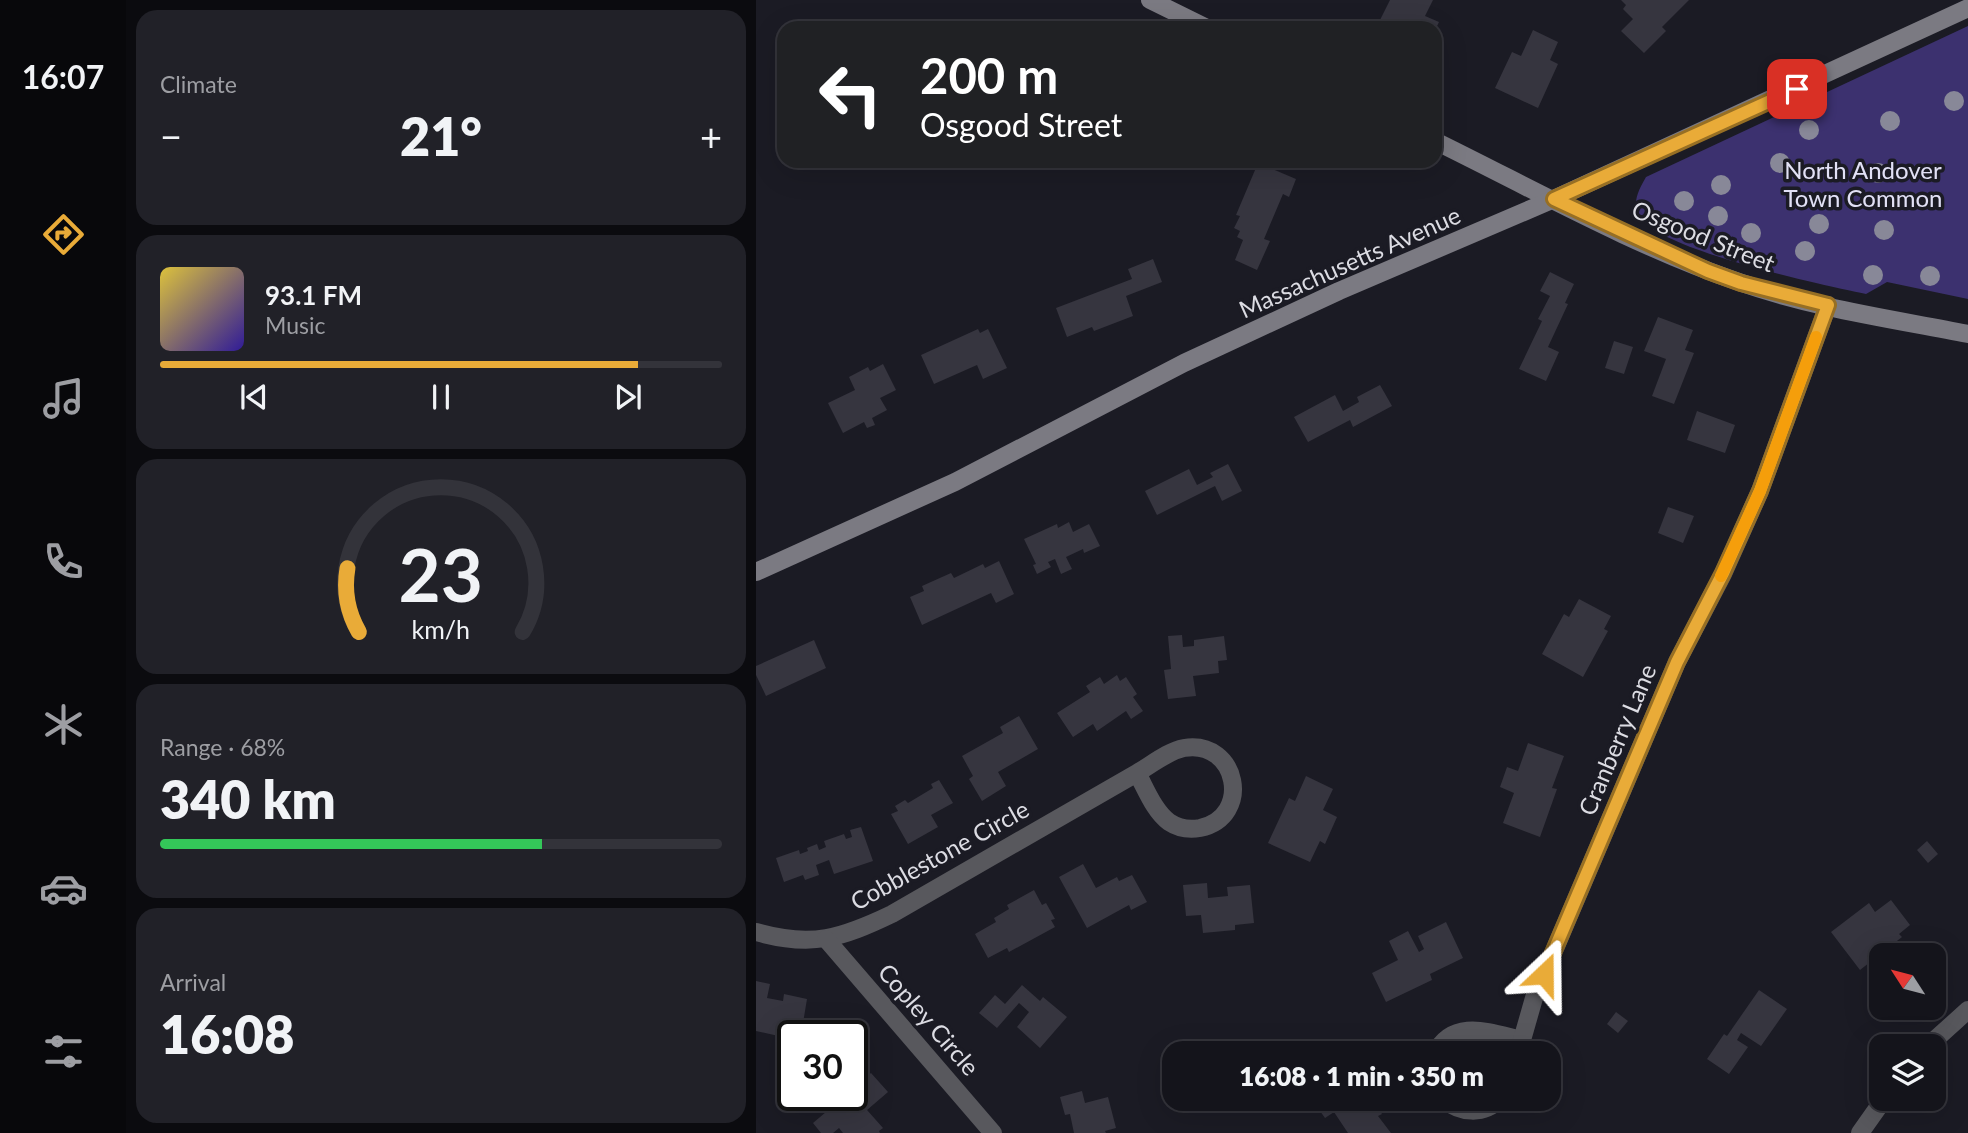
<!DOCTYPE html>
<html lang="en">
<head>
<meta charset="utf-8">
<style>
	:root { --surface:#14141b; --page:#212128; --text:#f1f3f6; --muted:#9d9ea3; --line:#33333a; --accent:#e9ab38 }
	body { margin:0; font-family:Lato,sans-serif; background:var(--page); color:var(--text); height:100vh; display:flex; flex-direction:column; font-size:26px; white-space:nowrap }
	* { box-sizing:border-box; margin:0 }
	p { font-size:23px; color:var(--muted) }
	.icon { flex:none; width:38px; height:38px; fill:none; stroke:currentColor; stroke-width:2; stroke-linecap:round; stroke-linejoin:round }
	.map { position:relative; flex:1; overflow:hidden }
	.sheet { display:flex; flex-direction:column; gap:10px; padding:10px; background:#0b0b0f; width:630px }
	.sheet>* { flex:none }
	.top-card { position:absolute; left:21px; top:21px; width:665px; height:147px; border-radius:21px; box-shadow:0 7px 28px #0002,0 0 0 2px var(--line); background:#202124; color:#fff; overflow:hidden }
	.needle { width:46px; rotate:306deg }
	.controls { position:absolute; left:1113px; top:943px; display:grid; gap:14px }
	.controls a { display:grid; place-items:center; width:77px; height:77px; border-radius:14px; background:var(--surface); box-shadow:0 7px 28px #0002,0 0 0 2px var(--line); font-size:35px }
	.speed { position:absolute; left:21px; top:1020px; display:flex; gap:14px; font-size:35px; font-weight:700; text-align:center }
	.speed>* { display:grid; place-content:center; width:91px; height:91px; border-radius:50%; background:var(--surface); box-shadow:0 7px 28px #0002,0 0 0 2px var(--line); line-height:1 }
	.speed .limit { border:4px solid #111; border-radius:10px; background:#fff; color:#111 }
	.pin { position:absolute; display:grid; place-items:center; width:60px; height:60px; color:#fff; margin:-30px; border-radius:14px; box-shadow:0 4px 10px #0006 }
	.me { position:absolute; width:77px; margin:-38px; rotate:23deg; stroke-linejoin:round; filter:drop-shadow(0 0 5px #0008) }
	.turn { display:flex; align-items:center; gap:24px; height:147px; padding:0 28px; font-size:32px }
	.turn .icon { width:91px; height:91px; stroke-width:2.5 }
	.turn b { display:block; font-size:49px; line-height:60px }
	.big { font-size:52px; font-weight:800; line-height:1.1 }
	.sheet .widget { flex:1; display:flex; flex-direction:column; justify-content:center; gap:10px; min-width:0; padding:0 24px; border-radius:21px; background:var(--page) }
	.sheet .dial { align-items:center; gap:0 }
	.dial svg { height:182px; overflow:visible; fill:none; stroke:var(--line); stroke-width:7; stroke-linecap:round; text-anchor:middle }
	.dial text { fill:var(--text); stroke:none }
	.song { display:flex; align-items:center; gap:21px }
	.cover { width:84px; height:84px; border-radius:10px; background:linear-gradient(135deg,hsl(50 70% 55%),hsl(250 70% 35%)) }
	.played { height:7px; border-radius:4px; background:linear-gradient(90deg,var(--accent) 85%,var(--line) 85%) }
	.keys { display:flex; justify-content:space-around; direction:ltr }
	.heat { display:flex; justify-content:space-between; align-items:center; font-size:38px; direction:ltr }
	.charge { height:10px; border-radius:5px; background:linear-gradient(90deg,#34c759 68%,var(--line) 0) }
	.trip { position:absolute; left:406px; top:1041px; width:399px; height:70px; border-radius:21px; background:var(--surface); box-shadow:0 7px 28px #0002,0 0 0 2px var(--line); font-weight:800; line-height:70px; text-align:center }
	main { display:flex; flex:1; min-height:0 }
	.menu { display:flex; flex-direction:column; width:126px; justify-content:space-around; align-items:center; background:#08080b; color:var(--muted) }
	.menu .icon { width:49px; height:49px }
	.menu .on { color:var(--accent) }
	.menu b { font-size:32px; color:var(--text) }
	.map>svg:first-child { display:block }
	.green { fill:#3c316f }
	.building { fill:#36353f }
	.lines { fill:none; stroke-linecap:round; stroke-linejoin:round }
	.street { stroke:#58585d; stroke-width:18 }
	.secondary { stroke:#7b7a82; stroke-width:18 }
	.tree { fill:#888898 }
	.route-casing { stroke:#976f24; stroke-width:18 }
	.route { stroke:#e9ab38; stroke-width:12 }
	.slow { stroke:#f59e0b; stroke-width:12 }
	.labels { text-anchor:middle; stroke-width:7; stroke-linejoin:round; paint-order:stroke }
	.park-label { font-size:24px; fill:#e2e1f6; stroke:#1b1b24 }
	.street-label { font-size:24px; fill:#dcdce3; stroke:#1b1b24 }
</style>
</head>
<body>
<main>
<nav class="menu">
<b>16:07</b>
<svg class="icon on" aria-label="directions" viewBox="0 0 24 24"><path d="M12 3l9 9-9 9-9-9zM9 14v-3h6M13 9l2 2-2 2"/></svg>
<svg class="icon" aria-label="music" viewBox="0 0 24 24"><path d="M9 18V5l10-2v13"/><circle cx="6" cy="18" r="3"/><circle cx="16" cy="16" r="3"/></svg>
<svg class="icon" aria-label="phone" viewBox="0 0 24 24"><path d="M5 4h4l2 5-3 2q2 4 5 5l2-3 5 2v4C11 20 4 13 5 4z"/></svg>
<svg class="icon" aria-label="climate" viewBox="0 0 24 24"><path d="M12 3v18M4 7l16 10M4 17L20 7"/></svg>
<svg class="icon" aria-label="car" viewBox="0 0 24 24"><path d="M5 17H2v-5l4-1 3-4h7l3 4 3 1v5h-3M9 17h6M6 11h13"/><circle cx="7" cy="17" r="2"/><circle cx="17" cy="17" r="2"/></svg>
<svg class="icon" aria-label="filters" viewBox="0 0 24 24"><path d="M4 7h16M4 17h16"/><circle cx="9" cy="7" r="2"/><circle cx="15" cy="17" r="2"/></svg>
</nav>
<section class="sheet">
<div class="widget"><p>Climate</p>
<div class="heat"><a>−</a><b class="big">21°</b><a>+</a></div>
</div>
<div class="widget">
<div class="song"><i class="cover"></i><div><b>93.1 FM</b><p>Music</p></div></div>
<div class="played"></div>
<div class="keys"><svg class="icon" aria-label="previous" viewBox="0 0 24 24"><path d="M18 5L8 12l10 7zM5 5v14"/></svg><svg class="icon" aria-label="pause" viewBox="0 0 24 24"><path d="M8 5v14M16 5v14"/></svg><svg class="icon" aria-label="next" viewBox="0 0 24 24"><path d="M6 5l10 7-10 7zM19 5v14"/></svg></div>
</div>
<div class="widget dial"><svg viewBox="0 0 100 80">
<path d="M14 69A42 42 0 1 1 86 69"/>
<path d="M14 69A42 42 0 0 1 9 41" stroke="#e9ab38"/>
<text x="50" y="56" font-size="32" font-weight="700">23</text>
<text x="50" y="72" font-size="11">km/h</text>
</svg></div>
<div class="widget"><p>Range · 68%</p><b class="big">340 km</b><div class="charge"></div></div>
<div class="widget"><p>Arrival</p><b class="big">16:08</b></div>
</section>
<div class="map">
<svg width="1212" height="1133" viewBox="0 0 1212 1133">
	<rect width="100%" height="100%" fill="#1b1b24"/>
	<path class="green" d="M1212,26V299L1131,282L1110,294C1069,286 904,250 884,217C875,202 883,190 890,177Z"/>
	<g class="building">
		<polygon points="634,0 677,0 669,16 683,22 680,28 620,28"/>
		<polygon points="865,0 933,0 906,27 910,31 888,53 865,31 877,19 867,9 870,5"/>
		<polygon points="777,30 802,42 794,60 802,64 782,108 739,88 756,52 765,56"/>
		<polygon points="502,163 540,179 533,197 527,194 508,239 514,241 501,270 479,260 487,240 481,237 484,231 478,228 484,216 480,215"/>
		<polygon points="397,259 406,282 370,296 377,316 338,331 336,327 311,337 300,308 376,279 372,269"/>
		<polygon points="794,272 818,284 809,303 812,304 792,347 803,352 790,381 763,369 786,321 782,319 794,296 784,291"/>
		<polygon points="902,317 937,330 929,350 938,353 918,404 896,396 910,359 888,351"/>
		<polygon points="222,329 224,333 232,329 251,368 227,379 221,365 178,384 165,355"/>
		<polygon points="858,341 877,347 868,374 849,368"/>
		<polygon points="127,364 140,390 124,398 131,410 116,418 119,425 111,428 108,422 87,433 72,403 99,390 93,377 112,367 114,371"/>
		<polygon points="624,385 636,406 597,427 594,420 552,442 538,417 579,395 587,411 603,402 601,397"/>
		<polygon points="941,411 979,425 969,453 931,440"/>
		<polygon points="472,464 486,491 466,501 459,486 401,515 389,491 433,469 441,485 457,477 454,473"/>
		<polygon points="912,507 938,516 927,543 902,533"/>
		<polygon points="313,522 317,532 333,524 344,546 328,553 327,549 310,557 316,569 305,574 299,559 292,562 295,567 281,574 277,565 280,564 268,539 301,524 302,528"/>
		<polygon points="243,561 258,594 240,603 235,593 166,625 154,597 168,591 166,586 195,573 198,578 227,564 229,568"/>
		<polygon points="823,599 855,616 848,629 852,631 827,677 786,654 808,614 813,617"/>
		<polygon points="426,635 427,647 438,646 438,640 468,636 471,660 462,661 463,673 437,676 440,696 412,699 408,670 415,669 412,636"/>
		<polygon points="58,640 70,668 10,696 0,675 0,666"/>
		<polygon points="361,675 364,681 370,677 381,694 377,697 387,711 375,719 370,711 341,731 337,724 317,737 301,713 334,692 330,686 344,677 348,684"/>
		<polygon points="263,716 282,749 242,772 250,786 226,801 213,779 217,776 206,756 247,733 244,727"/>
		<polygon points="772,743 808,756 796,788 801,789 784,837 747,823 758,793 744,787 751,767 762,771"/>
		<polygon points="550,776 577,789 567,810 581,817 569,844 564,841 554,862 512,843 533,798 539,801"/>
		<polygon points="183,780 197,803 175,815 182,827 152,844 135,814 142,811 139,806 149,800 152,803 177,788 175,784"/>
		<polygon points="105,827 117,861 78,874 73,860 60,865 63,875 49,880 47,875 28,882 20,858 43,850 44,854 52,851 51,848 61,844 63,850 70,847 68,841 88,834 90,839 96,837 94,830"/>
		<polygon points="1171,841 1182,854 1172,863 1161,850"/>
		<polygon points="327,864 340,888 361,877 363,881 376,875 391,902 375,910 373,905 331,928 303,877"/>
		<polygon points="451,883 452,898 472,896 471,887 494,885 498,923 479,925 479,930 447,933 445,915 430,916 427,885"/>
		<polygon points="278,890 286,905 290,903 299,919 295,920 299,927 253,952 251,948 232,958 219,934 240,922 238,918 253,909 251,905"/>
		<polygon points="1135,900 1154,925 1143,934 1146,937 1104,970 1075,932 1113,903 1119,912"/>
		<polygon points="690,922 707,958 674,974 676,980 630,1002 616,973 642,960 633,941 652,931 663,952 668,949 662,936"/>
		<polygon points="0,981 14,984 11,998 27,1001 28,994 51,999 47,1023 43,1022 41,1033 28,1030 27,1037 0,1031"/>
		<polygon points="266,985 284,1001 287,997 311,1017 284,1048 261,1027 273,1012 263,1003 241,1028 223,1013 239,995 249,1004"/>
		<polygon points="1003,990 1031,1009 1005,1046 985,1033 981,1040 992,1047 973,1074 951,1059 968,1034 971,1036"/>
		<polygon points="860,1012 872,1021 862,1033 851,1024"/>
		<polygon points="115,1073 132,1092 111,1110 127,1128 123,1131 124,1133 87,1133 83,1128 77,1133 65,1133 57,1123 89,1096 96,1096 96,1089"/>
		<polygon points="326,1091 329,1103 352,1097 360,1128 349,1131 350,1133 318,1133 314,1114 309,1115 304,1097"/>
		<polygon points="566,1099 609,1099 613,1103 617,1101 626,1114 622,1116 635,1133 592,1133 578,1112 569,1118 559,1104"/>
	</g>
	<g class="lines">
		<g class="street">
			<path d="M0,932C56,948 86,938 136,914L381,773C395,765 412,751 428,748C482,739 497,817 444,828C433,830 422,828 413,822C398,811 390,789 381,773"/>
			<polyline points="70,939 237,1133"/>
			<polyline points="1172,1046 1212,1010"/>
			<path d="M679,1054C697,1017 735,1033 766,1040"/>
			<polyline points="762,1054 778,998 921,662 967,574 1004,491 1072,305"/>
			<path d="M687,1099C704,1113 727,1116 744,1099"/>
			<polyline points="1104,1133 1128,1099"/>
		</g>
		<g class="secondary">
			<polyline points="394,0 451,28"/>
			<path d="M679,141C777,189 880,247 983,282C1057,308 1136,319 1212,334"/>
			<polyline points="0,572 199,482 428,363 583,291 798,199 1212,8"/>
		</g>
	</g>
	<g class="tree">
		<circle cx="1198" cy="101" r="10"/>
		<circle cx="1134" cy="121" r="10"/>
		<circle cx="1053" cy="130" r="10"/>
		<circle cx="1024" cy="163" r="10"/>
		<circle cx="1122" cy="173" r="10"/>
		<circle cx="965" cy="185" r="10"/>
		<circle cx="928" cy="201" r="10"/>
		<circle cx="962" cy="216" r="10"/>
		<circle cx="1063" cy="224" r="10"/>
		<circle cx="1128" cy="230" r="10"/>
		<circle cx="995" cy="233" r="10"/>
		<circle cx="1049" cy="251" r="10"/>
		<circle cx="1117" cy="275" r="10"/>
		<circle cx="1174" cy="276" r="10"/>
	</g>
	<g class="lines">
		<g class="route-casing">
			<polyline id="route" points="788,974 921,662 967,573 1004,491 1072,305 985,283 952,271 798,199 1041,89"/>
		</g>
		<use href="#route" class="route"/>
		<polyline class="slow" points="965,576 1004,491 1060,337"/>
	</g>
	<g class="labels">
		<g class="park-label">
			<text x="1107" y="179">North Andover<tspan x="1107" dy="28">Town Common</tspan></text>
		</g>
		<g class="street-label">
			<text transform="translate(947 237) rotate(22)" y="8">Osgood Street</text>
			<text transform="translate(594 263) rotate(-24)" y="8">Massachusetts Avenue</text>
			<text transform="translate(862 740) rotate(-67)" y="8">Cranberry Lane</text>
			<text transform="translate(184 856) rotate(-29)" y="8">Cobblestone Circle</text>
			<text transform="translate(172 1020) rotate(49)" y="8">Copley Circle</text>
		</g>
	</g>
</svg>
<div class="controls">
<a><svg class="needle" viewBox="-14 -14 28 28"><path d="M0-13l5 13h-10z" fill="#e53935"/><path d="M0 13l5-13h-10z" fill="#9d9ea3"/></svg></a>
<a><svg class="icon" aria-label="layers" viewBox="0 0 24 24"><path d="M12 4l9 5-9 5-9-5zM3 14l9 5 9-5"/></svg></a>
</div>
<div class="speed"><div class="limit">30</div></div>
<div class="pin" style="left:1041px;top:89px;background:#d93025"><svg class="icon" aria-label="arrive" viewBox="0 0 24 24"><path d="M6 21V4h12l-3 4 3 4H6"/></svg></div>
<svg class="me" style="left:788px;top:974px" viewBox="-20 -20 40 40"><path d="M0-17L14 15 0 8-14 15z" fill="#e9ab38" stroke="#fff" stroke-width="4"/></svg>
<div class="trip">16:08 · 1 min · 350 m</div>
<div class="top-card">
<div class="turn"><svg class="icon" aria-label="left" viewBox="0 0 24 24"><path d="M17 20v-9H6M10 6l-5 5 5 5"/></svg><div><b>200 m</b>Osgood Street</div></div>
</div>
</div>
</main>
</body>
</html>
